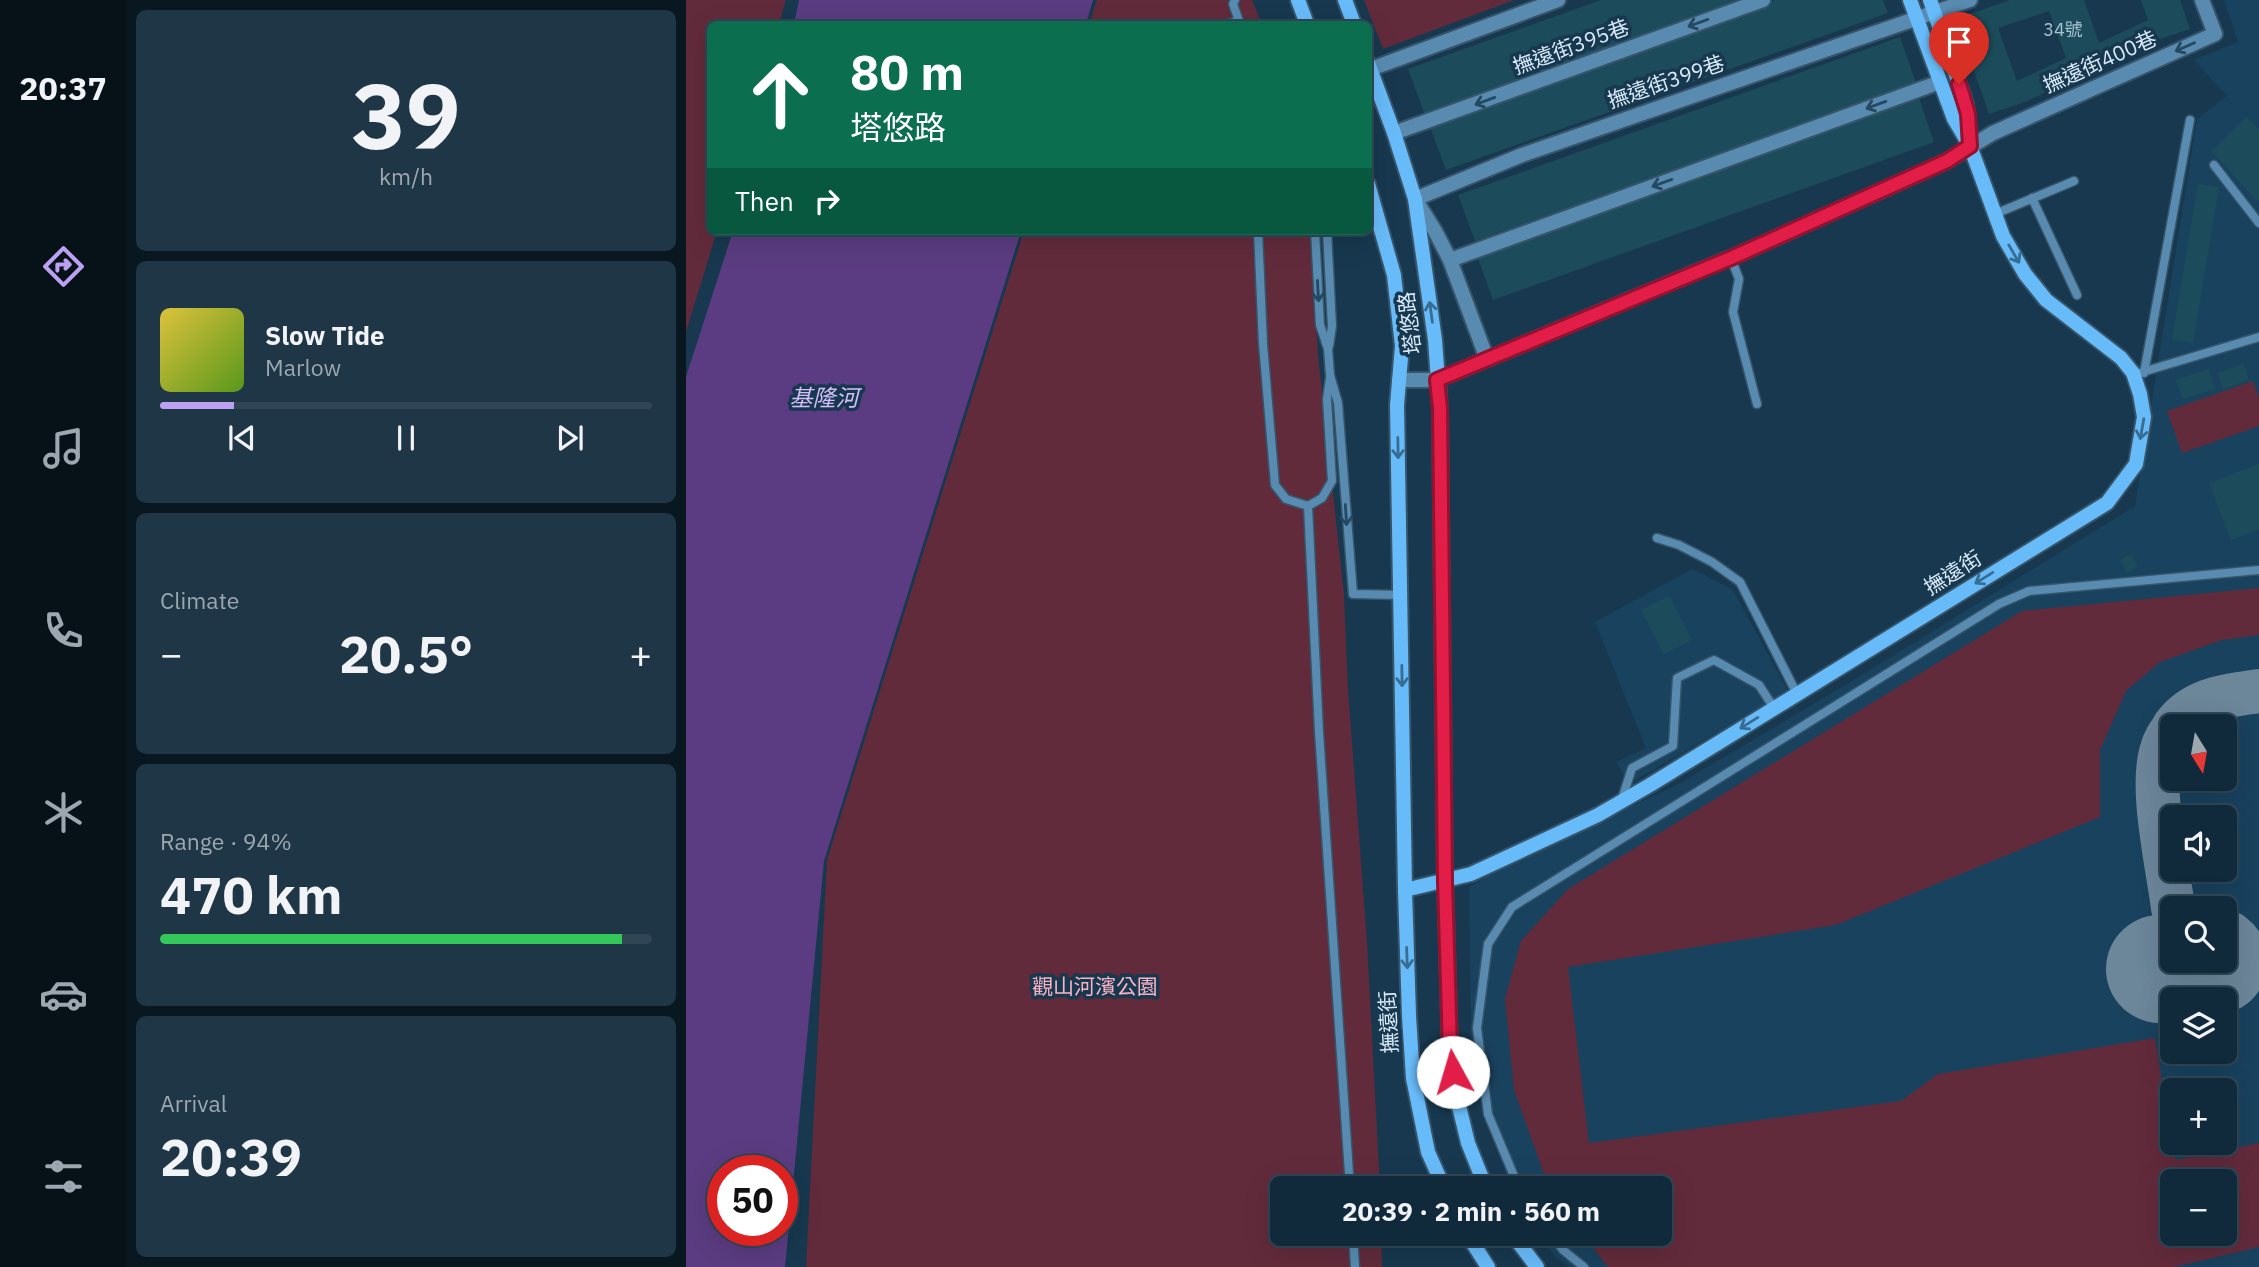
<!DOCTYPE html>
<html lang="en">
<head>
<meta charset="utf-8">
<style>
	:root { --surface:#112a3b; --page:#1e3646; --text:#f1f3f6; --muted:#9ca7af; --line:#304655; --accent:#bca0f2 }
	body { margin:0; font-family:"IBM Plex Sans","Noto Sans TC",sans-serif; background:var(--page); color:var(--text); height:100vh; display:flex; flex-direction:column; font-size:26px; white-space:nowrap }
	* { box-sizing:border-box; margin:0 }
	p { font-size:23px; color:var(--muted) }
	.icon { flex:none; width:38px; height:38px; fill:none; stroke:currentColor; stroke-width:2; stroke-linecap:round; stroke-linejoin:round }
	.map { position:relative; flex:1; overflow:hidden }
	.drawer { display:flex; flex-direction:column; gap:10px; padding:10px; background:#091720; width:560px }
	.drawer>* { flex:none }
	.top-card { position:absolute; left:21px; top:21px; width:665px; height:214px; border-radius:10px; box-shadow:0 7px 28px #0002,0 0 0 2px var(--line); background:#0b6e4f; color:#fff; overflow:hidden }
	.needle { width:46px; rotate:169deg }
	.controls { position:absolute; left:1474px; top:714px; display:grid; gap:14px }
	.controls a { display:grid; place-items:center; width:77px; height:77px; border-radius:10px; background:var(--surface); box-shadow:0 7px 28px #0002,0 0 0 2px var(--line); font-size:35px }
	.speed { position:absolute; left:21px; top:1155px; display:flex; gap:14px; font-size:35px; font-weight:700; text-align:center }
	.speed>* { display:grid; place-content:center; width:91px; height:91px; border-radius:50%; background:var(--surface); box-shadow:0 7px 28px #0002,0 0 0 2px var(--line); line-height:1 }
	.speed .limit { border:10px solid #d22; background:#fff; color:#111 }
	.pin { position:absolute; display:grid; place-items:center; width:60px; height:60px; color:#fff; margin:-72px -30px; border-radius:50% 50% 50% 0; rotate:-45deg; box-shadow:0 0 7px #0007 }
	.pin .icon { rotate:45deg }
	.me { position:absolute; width:77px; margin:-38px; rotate:354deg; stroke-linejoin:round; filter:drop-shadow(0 0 5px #0008) }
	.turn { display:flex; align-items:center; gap:24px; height:147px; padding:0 28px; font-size:32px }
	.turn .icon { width:91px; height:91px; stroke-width:2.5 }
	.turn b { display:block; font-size:49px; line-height:60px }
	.then { display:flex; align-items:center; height:66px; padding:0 28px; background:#0003; gap:14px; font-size:26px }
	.big { font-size:52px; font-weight:800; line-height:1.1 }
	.drawer .tile { flex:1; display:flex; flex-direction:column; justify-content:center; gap:10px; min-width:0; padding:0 24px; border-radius:10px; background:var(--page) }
	.drawer .dial { align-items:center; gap:0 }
	.dial b { font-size:91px; line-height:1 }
	.song { display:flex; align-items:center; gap:21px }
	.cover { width:84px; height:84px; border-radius:10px; background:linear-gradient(135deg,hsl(50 70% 55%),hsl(90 70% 35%)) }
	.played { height:7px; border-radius:4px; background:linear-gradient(90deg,var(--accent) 15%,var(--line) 15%) }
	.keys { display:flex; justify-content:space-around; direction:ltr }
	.heat { display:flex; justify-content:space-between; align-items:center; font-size:38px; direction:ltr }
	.charge { height:10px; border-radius:5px; background:linear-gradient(90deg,#34c759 94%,var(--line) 0) }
	.trip { position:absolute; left:584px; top:1176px; width:402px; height:70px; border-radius:10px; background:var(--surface); box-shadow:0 7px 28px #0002,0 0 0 2px var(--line); font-weight:800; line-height:70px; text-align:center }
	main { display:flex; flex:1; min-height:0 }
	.tab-bar { display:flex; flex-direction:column; width:126px; justify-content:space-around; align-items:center; background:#071118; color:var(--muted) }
	.tab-bar .icon { width:49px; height:49px }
	.tab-bar .selected { color:var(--accent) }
	.tab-bar b { font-size:32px; color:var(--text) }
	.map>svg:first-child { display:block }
	.built { fill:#19425e; fill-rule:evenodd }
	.green { fill:#622b3c; fill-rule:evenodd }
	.water { fill:#5b3c82; fill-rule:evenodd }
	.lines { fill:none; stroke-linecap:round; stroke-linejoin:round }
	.taxiway { stroke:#6c869a; stroke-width:44 }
	.runway { stroke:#6c869a; stroke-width:108 }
	.building { fill:#1c4c5b; fill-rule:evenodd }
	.lane-casing { stroke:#36546a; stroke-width:11 }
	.street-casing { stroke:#36546a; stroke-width:18 }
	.secondary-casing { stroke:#36546a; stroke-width:18 }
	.lane { stroke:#598bb1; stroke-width:8 }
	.street { stroke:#598bb1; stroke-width:14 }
	.secondary { stroke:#68bbf9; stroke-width:14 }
	.oneway { stroke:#244963 }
	.oneway2 { stroke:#376c93 }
	.route-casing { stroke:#92132f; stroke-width:18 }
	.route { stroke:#e11d48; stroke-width:12 }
	.labels { text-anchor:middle; stroke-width:7; stroke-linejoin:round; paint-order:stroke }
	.number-label { font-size:18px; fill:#a9c2d2 }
	.street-label { font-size:21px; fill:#d8eaf9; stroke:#17384f }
	.park-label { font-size:21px; fill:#fab1c4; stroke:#17384f }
	.water-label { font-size:23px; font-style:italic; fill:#d5bdfa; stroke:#17384f }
</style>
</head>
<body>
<main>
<nav class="tab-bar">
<b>20:37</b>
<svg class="icon selected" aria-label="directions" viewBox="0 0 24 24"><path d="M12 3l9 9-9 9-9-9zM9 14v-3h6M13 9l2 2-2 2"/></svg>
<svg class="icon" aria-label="music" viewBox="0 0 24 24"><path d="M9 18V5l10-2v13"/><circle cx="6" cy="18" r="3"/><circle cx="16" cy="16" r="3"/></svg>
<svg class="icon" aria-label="phone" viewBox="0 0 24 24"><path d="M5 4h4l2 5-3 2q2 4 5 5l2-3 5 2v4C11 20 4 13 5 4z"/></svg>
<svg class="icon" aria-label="climate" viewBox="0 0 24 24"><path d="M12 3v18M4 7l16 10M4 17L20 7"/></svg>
<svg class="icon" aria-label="car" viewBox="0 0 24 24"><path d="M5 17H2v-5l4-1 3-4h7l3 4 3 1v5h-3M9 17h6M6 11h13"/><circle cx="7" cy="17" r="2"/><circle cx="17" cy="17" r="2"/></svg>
<svg class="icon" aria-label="filters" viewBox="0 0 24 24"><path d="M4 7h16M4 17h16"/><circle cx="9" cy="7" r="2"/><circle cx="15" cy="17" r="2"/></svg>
</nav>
<section class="drawer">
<div class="tile dial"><b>39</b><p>km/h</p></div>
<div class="tile">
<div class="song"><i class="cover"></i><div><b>Slow Tide</b><p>Marlow</p></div></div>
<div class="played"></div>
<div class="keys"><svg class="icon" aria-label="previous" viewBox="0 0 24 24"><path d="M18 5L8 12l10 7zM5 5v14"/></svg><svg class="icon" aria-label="pause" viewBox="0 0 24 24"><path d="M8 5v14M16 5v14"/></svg><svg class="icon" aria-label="next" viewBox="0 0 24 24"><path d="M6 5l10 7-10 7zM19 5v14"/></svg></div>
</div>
<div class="tile"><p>Climate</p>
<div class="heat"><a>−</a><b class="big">20.5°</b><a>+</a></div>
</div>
<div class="tile"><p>Range · 94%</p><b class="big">470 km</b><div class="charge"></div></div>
<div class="tile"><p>Arrival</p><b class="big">20:39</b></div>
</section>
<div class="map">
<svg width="1573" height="1267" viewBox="0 0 1573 1267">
	<rect width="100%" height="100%" fill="#17384f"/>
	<g class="built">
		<path d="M1538,0H1573V1267H884L868,1256L855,1234H975V1188H826L796,1111L785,1035L783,887L805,874L996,782L1166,681L1449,506L1511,119L1541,96L1508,60L1552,42ZM1486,726H1538V779H1486ZM1486,817H1538V870H1486ZM1486,908H1538V961H1486ZM1486,999H1538V1052H1486ZM1486,1090H1538V1143H1486ZM1486,1181H1538V1234H1486Z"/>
		<polygon points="1006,569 1047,590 1102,691 943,784 930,762 960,748 909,622"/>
	</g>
	<g class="green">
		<polygon points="0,0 100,0 93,24 24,24 24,231 31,231 0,332"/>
		<polygon points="411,0 566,0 576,24 403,24"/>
		<polygon points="678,0 828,0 697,49"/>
		<polygon points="338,231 625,231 632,355 658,595 662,690 681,942 694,1188 597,1188 597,1234 695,1234 696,1267 120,1267 141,860"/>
		<polygon points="1567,381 1573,398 1573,426 1496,453 1481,411"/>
		<path d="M1573,588V635L1536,640L1474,662L1440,691L1414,750V817L1150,925L882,967L903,1143L1215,1101L1252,1074L1469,1038L1486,1143L1490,1160L1573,1143V1247L1488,1267H923L920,1265L897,1234H975V1188H863L828,1090L819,999L835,941L882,889L1336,611ZM1486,1181H1538V1234H1486Z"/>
	</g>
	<g class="water">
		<polygon points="113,0 407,0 400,24 108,24"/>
		<path d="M47,231H335L138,861L99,1267H0V377ZM37,1171H96V1230H37Z"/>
	</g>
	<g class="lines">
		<g class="taxiway">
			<path d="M1488,726C1509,698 1540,696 1573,691"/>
			<path d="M1486,730C1482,735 1478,742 1476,749C1463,787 1482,867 1487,908"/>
			<polyline points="1495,961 1495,966"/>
		</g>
		<polyline class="runway" points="1474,969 1528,961"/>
	</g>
	<g class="building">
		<polygon points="915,0 1061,0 739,115 722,69"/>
		<polygon points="1089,0 1197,0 1202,13 760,170 743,124"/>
		<path d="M1324,0H1398L1413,43L1462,20L1455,0H1494L1504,29L1471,40L1339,102L1303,114L1270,19ZM1363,11L1380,58L1331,81L1312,28Z"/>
		<polygon points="1214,37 1230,83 789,241 772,195"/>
		<polygon points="1232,95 1248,142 807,300 790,253"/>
		<polygon points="1561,117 1573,130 1573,203 1526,152"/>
		<polygon points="1512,184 1533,187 1507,343 1486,340"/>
		<polygon points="1558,364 1563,380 1537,389 1531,373"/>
		<polygon points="1523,369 1529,389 1497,399 1490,380"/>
		<polygon points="1573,464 1573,529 1545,540 1523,483"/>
		<polygon points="1445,554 1452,567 1441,573 1434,560"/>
		<polygon points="983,596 1006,640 978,654 955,610"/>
	</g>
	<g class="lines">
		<g class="lane-casing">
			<g id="lane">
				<polyline points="549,0 547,4 553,21"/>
				<polyline points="541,24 553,21 554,24"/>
				<polyline points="1528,165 1573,223"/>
				<polyline points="1346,198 1391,295"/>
				<polyline points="1309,214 1388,181"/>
				<polyline points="572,231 577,344 589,485 600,499 622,506 633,732 664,1188"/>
				<polyline points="629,231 634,325 642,349 644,375 652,403 667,594 715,595"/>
				<polyline points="641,231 646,326 643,346"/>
				<polyline points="1045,258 1053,279 1047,312 1071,404"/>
				<polyline points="1453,373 1573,337"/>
				<polyline points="1458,373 1504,120"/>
				<polyline points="622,506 636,498 646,481 641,399 644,378"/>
				<polyline points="971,538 993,545 1026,562 1054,582 1111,694"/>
				<polyline points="935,802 946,768 987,746 991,678 1028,660 1073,685 1088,708"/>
				<polyline points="833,1188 802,1114 791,1028 802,944 826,907 1313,604 1343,591 1573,570"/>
				<polyline points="667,1234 669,1267"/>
				<polyline points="865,1234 877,1250 898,1267"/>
			</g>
		</g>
		<g class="street-casing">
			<g id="street">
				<polyline points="682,70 872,0"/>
				<polyline points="708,133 1077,0"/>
				<polyline points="764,260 1254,82"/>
				<polyline points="801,359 764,260 749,231 729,199 836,155 1284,0"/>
				<polyline points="713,380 751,380 1056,253 1261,161 1307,133 1529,34 1516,0"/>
			</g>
		</g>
		<g class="secondary-casing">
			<g id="secondary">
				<polyline points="612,0 621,24"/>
				<polyline points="659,0 668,24"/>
				<polyline points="1244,0 1280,104 1284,141"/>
				<polyline points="682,63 708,133 729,199 749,340 754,408 759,881 764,1050 770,1094 782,1143 800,1188"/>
				<polyline points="682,184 708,275 716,346 711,405 719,890 723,1016 727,1078 742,1152 758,1188"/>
				<polyline points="719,890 785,874 912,815 964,785 1421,503 1450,464 1458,417 1454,394 1447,373 1435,358 1360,300 1339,274 1317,236 1284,146 1268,119 1224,0"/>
				<polyline points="781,1234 802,1267"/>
				<polyline points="826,1234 851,1267"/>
			</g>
		</g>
		<use href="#lane" class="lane"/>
		<use href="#street" class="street"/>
		<use href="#secondary" class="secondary"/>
	</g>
	<defs><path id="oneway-shaft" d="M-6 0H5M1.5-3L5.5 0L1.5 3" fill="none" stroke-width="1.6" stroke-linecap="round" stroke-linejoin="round" transform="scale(1.75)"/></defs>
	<g class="oneway">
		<use href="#oneway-shaft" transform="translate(1012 23) rotate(160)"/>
		<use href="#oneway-shaft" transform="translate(1499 47) rotate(156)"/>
		<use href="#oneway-shaft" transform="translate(799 101) rotate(160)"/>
		<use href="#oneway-shaft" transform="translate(1190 105) rotate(160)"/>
		<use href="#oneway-shaft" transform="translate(976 183) rotate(160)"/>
		<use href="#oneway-shaft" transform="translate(632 291) rotate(87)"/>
		<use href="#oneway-shaft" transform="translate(660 515) rotate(86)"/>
	</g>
	<g class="oneway2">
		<use href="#oneway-shaft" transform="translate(1328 254) rotate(60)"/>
		<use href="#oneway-shaft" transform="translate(745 312) rotate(-98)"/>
		<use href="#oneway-shaft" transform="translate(1456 429) rotate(100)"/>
		<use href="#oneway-shaft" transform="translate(712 448) rotate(89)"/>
		<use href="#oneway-shaft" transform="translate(1298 578) rotate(148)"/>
		<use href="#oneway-shaft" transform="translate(716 676) rotate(89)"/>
		<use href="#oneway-shaft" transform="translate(1063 723) rotate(148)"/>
		<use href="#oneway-shaft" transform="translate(721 958) rotate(88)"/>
	</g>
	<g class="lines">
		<g class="route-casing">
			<polyline id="route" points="767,1072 764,1050 759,881 754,408 751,380 1045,258 1261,161 1284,146 1282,114 1273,84"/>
		</g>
		<use href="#route" class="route"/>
	</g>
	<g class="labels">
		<g class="number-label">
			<text x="1377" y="36">34號</text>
		</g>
		<g class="street-label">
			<text transform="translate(885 47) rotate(-20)" y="7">撫遠街395巷</text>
			<text transform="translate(1414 62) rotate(-24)" y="7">撫遠街400巷</text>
			<text transform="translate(980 82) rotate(-19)" y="7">撫遠街399巷</text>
			<text transform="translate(724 323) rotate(-97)" y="7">塔悠路</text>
			<text transform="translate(1267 573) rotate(-32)" y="7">撫遠街</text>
			<text transform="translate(703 1022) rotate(-93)" y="7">撫遠街</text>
		</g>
		<g class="park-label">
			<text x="409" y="994">觀山河濱公園</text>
		</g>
		<g class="water-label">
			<text x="138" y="406">基隆河</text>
		</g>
	</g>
</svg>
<div class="controls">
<a><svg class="needle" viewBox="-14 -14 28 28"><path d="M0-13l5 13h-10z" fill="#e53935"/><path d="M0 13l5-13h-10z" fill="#9ca7af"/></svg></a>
<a><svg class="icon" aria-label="sound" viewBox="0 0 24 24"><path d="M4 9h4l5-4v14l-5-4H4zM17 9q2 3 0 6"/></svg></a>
<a><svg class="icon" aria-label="search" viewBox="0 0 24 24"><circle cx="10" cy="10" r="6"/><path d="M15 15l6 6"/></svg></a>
<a><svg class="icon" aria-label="layers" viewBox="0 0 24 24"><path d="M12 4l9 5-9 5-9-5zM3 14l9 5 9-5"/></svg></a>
<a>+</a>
<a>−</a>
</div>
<div class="speed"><div class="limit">50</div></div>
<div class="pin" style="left:1273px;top:84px;background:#d93025"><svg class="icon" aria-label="arrive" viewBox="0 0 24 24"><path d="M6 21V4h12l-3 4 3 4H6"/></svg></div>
<svg class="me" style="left:767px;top:1072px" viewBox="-20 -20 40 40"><circle r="19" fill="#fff"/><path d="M0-13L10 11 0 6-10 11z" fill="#e11d48"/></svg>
<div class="trip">20:39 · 2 min · 560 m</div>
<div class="top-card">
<div class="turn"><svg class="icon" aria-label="ahead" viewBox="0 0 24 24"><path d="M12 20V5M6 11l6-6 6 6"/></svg><div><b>80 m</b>塔悠路</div></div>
<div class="then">Then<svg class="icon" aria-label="right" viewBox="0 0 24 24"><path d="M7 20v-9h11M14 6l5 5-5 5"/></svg></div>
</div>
</div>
</main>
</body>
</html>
